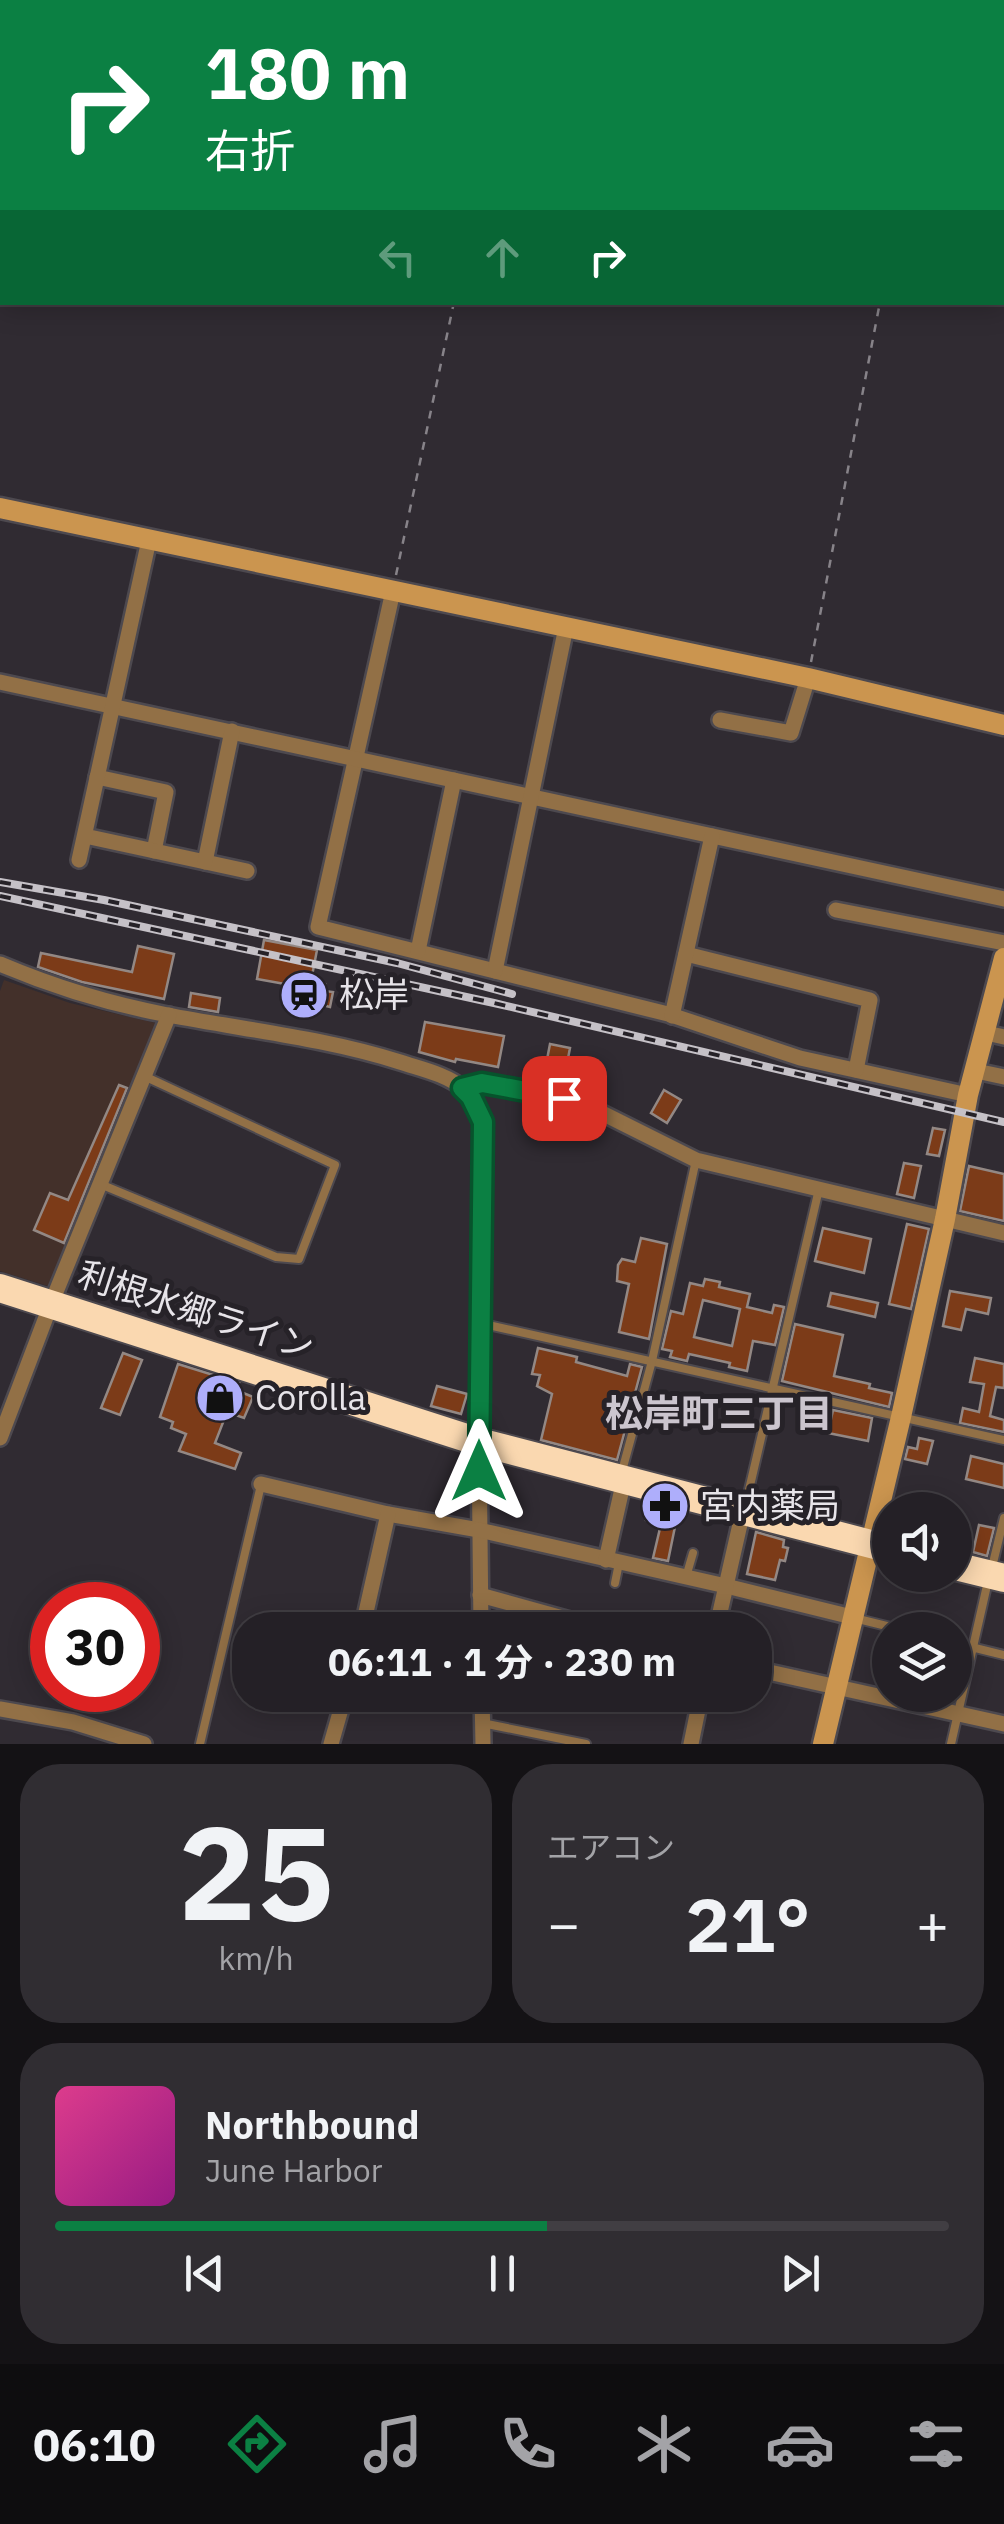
<!DOCTYPE html>
<html lang="ja">
<head>
<meta charset="utf-8">
<style>
	:root { --surface:#242026; --page:#302d32; --text:#f1f3f6; --muted:#a3a3a7; --line:#413e43; --accent:#0b8043 }
	body { margin:0; font-family:"IBM Plex Sans","Noto Sans JP",sans-serif; background:var(--page); color:var(--text); height:100vh; display:flex; flex-direction:column; font-size:38px; white-space:nowrap }
	* { box-sizing:border-box; margin:0 }
	p { font-size:32px; color:var(--muted) }
	.icon { flex:none; width:55px; height:55px; fill:none; stroke:currentColor; stroke-width:2; stroke-linecap:round; stroke-linejoin:round }
	.map { position:relative; height:1744px; overflow:hidden }
	.side { display:flex; flex-direction:column; gap:20px; padding:20px; background:#141215; flex:1 }
	.side>* { flex:none }
	.top-card { position:absolute; left:0px; top:0px; width:1005px; height:305px; box-shadow:0 5px 25px #0003,0 0 0 2px var(--line); background:#0b8043; color:#fff; overflow:hidden }
	.buttons { position:absolute; left:872px; top:1492px; display:grid; gap:20px }
	.buttons a { display:grid; place-items:center; width:100px; height:100px; border-radius:50%; background:var(--surface); box-shadow:0 5px 25px #0003,0 0 0 2px var(--line); font-size:50px }
	.speed { position:absolute; left:30px; top:1582px; display:flex; gap:20px; font-size:50px; font-weight:700; text-align:center }
	.speed>* { display:grid; place-content:center; width:130px; height:130px; border-radius:50%; background:var(--surface); box-shadow:0 5px 25px #0003,0 0 0 2px var(--line); line-height:1 }
	.speed .limit { border:15px solid #d22; background:#fff; color:#111 }
	.pin { position:absolute; display:grid; place-items:center; width:85px; height:85px; color:#fff; margin:-42px; border-radius:20px; box-shadow:0 5px 15px #0006 }
	.me { position:absolute; width:110px; margin:-55px; rotate:0deg; stroke-linejoin:round; filter:drop-shadow(0 0 8px #0008) }
	.turn { display:flex; align-items:center; gap:35px; height:210px; padding:0 40px; font-size:45px }
	.turn .icon { width:130px; height:130px; stroke-width:2.5 }
	.turn b { display:block; font-size:70px; line-height:85px }
	.lanes { display:flex; align-items:center; height:95px; padding:0 40px; background:#0003; justify-content:center; gap:50px; direction:ltr }
	.lanes .off { opacity:.35 }
	.big { font-size:75px; font-weight:700; line-height:1.1 }
	.side .card { flex:1; display:flex; flex-direction:column; justify-content:center; gap:15px; min-width:0; padding:0 35px; border-radius:40px; background:var(--page) }
	.side .dial { align-items:center; gap:0 }
	.dial b { font-size:130px; line-height:1 }
	.song { display:flex; align-items:center; gap:30px }
	.cover { width:120px; height:120px; border-radius:15px; background:linear-gradient(135deg,hsl(330 70% 55%),hsl(310 70% 35%)) }
	.played { height:10px; border-radius:5px; background:linear-gradient(90deg,var(--accent) 55%,var(--line) 55%) }
	.keys { display:flex; justify-content:space-around; direction:ltr }
	.heat { display:flex; justify-content:space-between; align-items:center; font-size:55px; direction:ltr }
	.side .tiles { flex:1; display:grid; gap:20px; grid-template-columns:1fr 1fr }
	.card:last-child { grid-column:span 2 }
	.trip { position:absolute; left:232px; top:1612px; width:540px; height:100px; border-radius:40px; background:var(--surface); box-shadow:0 5px 25px #0003,0 0 0 2px var(--line); font-weight:700; line-height:100px; text-align:center }
	.tab-bar { display:flex; height:160px; justify-content:space-around; align-items:center; background:#0e0d0f; color:var(--muted) }
	.tab-bar .icon { width:70px; height:70px }
	.tab-bar .current { color:var(--accent) }
	.tab-bar b { font-size:45px; color:var(--text) }
	.map>svg:first-child { display:block }
	.education { fill:#43302a }
	.building { fill:#7c3b18; stroke:#938884; stroke-width:2.5; fill-rule:evenodd }
	.lines { fill:none; stroke-linecap:round; stroke-linejoin:round }
	.lane-casing { stroke:#4d494f; stroke-width:12 }
	.street-casing { stroke:#4d494f; stroke-width:20 }
	.secondary-casing { stroke:#4d494f; stroke-width:25 }
	.highway-casing { stroke:#4d494f; stroke-width:32 }
	.path { stroke:#878389; stroke-width:2.5; stroke-dasharray:8 8; stroke-linecap:butt }
	.lane { stroke:#927046; stroke-width:8 }
	.street { stroke:#927046; stroke-width:15 }
	.secondary { stroke:#cb954f; stroke-width:20 }
	.highway { stroke:#fad8b0; stroke-width:28 }
	.rail-casing { stroke:#c5c1c7; stroke-width:8 }
	.rail { stroke:#262228; stroke-width:4; stroke-dasharray:11; stroke-linecap:butt }
	.route-casing { stroke:#07532c; stroke-width:25 }
	.route { stroke:#0b8043; stroke-width:18 }
	.labels { text-anchor:middle; stroke-width:10; stroke-linejoin:round; paint-order:stroke }
	.poi-label { font-size:35px; fill:#e7e4e9; stroke:#262228; text-anchor:start }
	.street-label { font-size:35px; fill:#e7e4e9; stroke:#262228 }
	.neighbourhood-label { font-size:38px; font-weight:bold; fill:#cbc5ce; stroke:#262228 }
</style>
</head>
<body>
<div class="map">
<svg width="1004" height="1744" viewBox="0 0 1004 1744">
	<rect width="100%" height="100%" fill="#302b32"/>
	<polygon class="education" points="4,980 70,1003 160,1024 51,1287 0,1271 0,991"/>
	<g class="building">
		<polygon points="264,940 317,950 311,981 325,984 324,991 333,992 330,1007 322,1005 322,1009 282,1001 285,984 257,979"/>
		<polygon points="138,946 174,954 164,999 82,982 38,967 41,953 132,972"/>
		<polygon points="191,993 220,998 218,1012 189,1007"/>
		<polygon points="425,1022 504,1036 498,1067 456,1059 455,1062 419,1052"/>
		<polygon points="550,1044 570,1048 564,1079 544,1075"/>
		<polygon points="119,1085 127,1088 64,1243 34,1230 50,1193 68,1200"/>
		<polygon points="664,1090 681,1100 667,1123 651,1113"/>
		<polygon points="933,1128 945,1130 939,1156 927,1154"/>
		<polygon points="904,1163 921,1166 914,1198 897,1194"/>
		<polygon points="969,1166 1004,1174 1004,1221 960,1211"/>
		<polygon points="907,1224 929,1229 911,1309 889,1304"/>
		<polygon points="823,1228 871,1239 864,1273 815,1261"/>
		<polygon points="641,1238 667,1244 649,1339 619,1332 629,1284 617,1281 618,1265 622,1259 635,1262"/>
		<path d="M705,1279L720,1282L719,1287L750,1294L747,1307L772,1313L774,1305L784,1307L775,1345L753,1341L747,1371L729,1367L730,1363L689,1354L687,1361L670,1357L672,1351L662,1349L671,1311L683,1314L690,1283L703,1286ZM703,1300L740,1309L732,1346L694,1337Z"/>
		<polygon points="950,1291 991,1298 988,1314 966,1309 961,1330 943,1326"/>
		<polygon points="831,1293 878,1303 875,1317 828,1306"/>
		<polygon points="795,1324 843,1335 834,1376 870,1384 869,1388 892,1393 889,1407 782,1381"/>
		<polygon points="538,1348 577,1357 576,1362 627,1376 630,1364 642,1367 617,1460 541,1440 552,1394 537,1386 540,1375 532,1374"/>
		<polygon points="123,1353 142,1360 120,1415 101,1408"/>
		<polygon points="975,1358 1004,1364 1004,1388 996,1387 990,1416 1004,1420 1004,1432 960,1423 963,1408 979,1412 984,1384 970,1382"/>
		<polygon points="178,1364 239,1383 236,1390 253,1397 244,1418 227,1412 215,1443 241,1453 235,1469 179,1451 186,1434 171,1428 173,1422 160,1417"/>
		<polygon points="437,1386 467,1394 461,1414 431,1406"/>
		<polygon points="833,1410 872,1418 868,1441 828,1433"/>
		<polygon points="919,1438 933,1441 927,1464 905,1459 908,1447 917,1449"/>
		<polygon points="971,1456 1004,1464 1004,1488 966,1479"/>
		<polygon points="650,1505 678,1512 668,1561 653,1558 661,1524 646,1520"/>
		<polygon points="979,1525 994,1528 987,1556 973,1552"/>
		<polygon points="756,1532 784,1540 783,1547 788,1548 785,1561 780,1560 775,1580 747,1574"/>
	</g>
	<g class="lines">
		<g class="lane-casing">
			<g id="lane">
				<polyline points="100,1184 276,1257 299,1259 335,1165 144,1076"/>
				<polyline points="479,1323 1004,1440"/>
				<polyline points="622,1471 652,1361 696,1160"/>
				<polyline points="745,1507 819,1189"/>
				<polyline points="992,1567 1004,1518"/>
				<polyline points="686,1577 693,1553"/>
				<polyline points="615,1583 619,1563"/>
				<polyline points="854,1618 903,1630"/>
				<polyline points="667,1630 668,1622"/>
				<polyline points="955,1643 1004,1655"/>
				<polyline points="482,1723 586,1744"/>
				<polyline points="200,1744 261,1485"/>
				<polyline points="951,1744 988,1581"/>
			</g>
		</g>
		<g class="street-casing">
			<g id="street">
				<polyline points="393,591 318,927 668,1014 800,1058 968,1095"/>
				<polyline points="0,682 1004,899"/>
				<polyline points="720,720 791,733 808,678"/>
				<polyline points="97,777 166,792 154,851"/>
				<polyline points="85,836 247,871"/>
				<polyline points="79,860 149,540"/>
				<polyline points="205,862 232,731"/>
				<polyline points="836,910 1004,943"/>
				<polyline points="418,951 454,780"/>
				<polyline points="686,954 870,1000 856,1070"/>
				<path d="M0,964C54,987 110,1004 168,1015C246,1030 324,1038 400,1062C421,1069 446,1074 464,1089C473,1097 478,1110 483,1122L479,1442L481,1630"/>
				<polyline points="495,971 566,627"/>
				<polyline points="672,1016 712,836"/>
				<polyline points="986,1033 1004,1037"/>
				<polyline points="976,1071 1004,1077"/>
				<path d="M463,1088C499,1079 546,1092 582,1103L696,1160L1004,1233"/>
				<polyline points="0,1438 51,1304 169,1015"/>
				<polyline points="261,1484 388,1514 479,1530 726,1586 852,1617"/>
				<polyline points="606,1560 624,1480"/>
				<polyline points="480,1595 606,1630"/>
				<polyline points="362,1630 388,1514"/>
				<polyline points="716,1630 743,1511"/>
				<polyline points="755,1669 1004,1724"/>
				<polyline points="482,1695 483,1744"/>
				<polyline points="0,1709 73,1722 144,1744"/>
				<polyline points="331,1744 345,1695"/>
				<polyline points="691,1744 701,1695"/>
			</g>
		</g>
		<g class="secondary-casing">
			<g id="secondary">
				<polyline points="31,0 43,2"/>
				<polyline points="1002,214 1004,215"/>
				<polyline points="0,508 808,678 1004,725"/>
				<polyline points="823,1744 901,1417 945,1219 968,1095 1004,958"/>
			</g>
		</g>
		<g class="highway-casing">
			<g id="highway">
				<polyline points="0,1288 479,1442 890,1549"/>
				<polyline points="955,1566 1004,1578"/>
			</g>
		</g>
		<g class="path">
			<polyline points="756,0 762,2"/>
			<polyline points="11,2 12,0"/>
			<polyline points="517,2 518,0"/>
			<polyline points="0,55 2,43"/>
			<polyline points="1002,104 1004,105"/>
			<polyline points="396,575 454,302"/>
			<polyline points="811,662 880,302"/>
		</g>
		<use href="#lane" class="lane"/>
		<use href="#street" class="street"/>
		<use href="#secondary" class="secondary"/>
		<use href="#highway" class="highway"/>
		<g class="rail-casing">
			<g id="rail">
				<polyline points="0,882 104,900 397,963 512,994"/>
				<polyline points="0,896 494,1003 1004,1122"/>
			</g>
		</g>
		<use href="#rail" class="rail"/>
	</g>
	<g class="lines">
		<g class="route-casing">
			<polyline id="route" points="479,1471 483,1122 471,1097 462,1088 482,1083 564,1098"/>
		</g>
		<use href="#route" class="route"/>
	</g>
	<defs>
		<g id="station-disc" transform="scale(2.5)"><circle r="9.5" fill="#aeaefb" stroke="#262228"/><path d="M-3-6H3Q5-6 5-4V2Q5 4 3 4L4.5 6H3L1.5 4h-3L-3 6H-4.5L-3 4Q-5 4-5 2V-4Q-5-6-3-6ZM-3.5-4v3h7v-3ZM-3.5 1v1.5H-2V1ZM2 1v1.5H3.5V1Z" fill="#111"/></g>
		<g id="shop-disc" transform="scale(2.5)"><circle r="9.5" fill="#aeaefb" stroke="#262228"/><path d="M-5-2.5h2.3a2.7 3.5 0 0 1 5.4 0H5L5.5 6h-11ZM-1.5-2.5h3a1.5 2.3 0 0 0-3 0Z" fill="#111"/></g>
		<g id="pharmacy-disc" transform="scale(2.5)"><circle r="9.5" fill="#aeaefb" stroke="#262228"/><path d="M-2-6h4v4h4v4h-4v4h-4v-4h-4v-4h4Z" fill="#111"/></g>
	</defs>
	<g fill-rule="evenodd">
		<use href="#station-disc" x="304" y="995"/>
		<use href="#shop-disc" x="220" y="1398"/>
		<use href="#pharmacy-disc" x="665" y="1506"/>
	</g>
	<g class="labels">
		<g class="poi-label">
			<text x="339" y="1007">松岸</text>
			<text x="255" y="1410">Corolla</text>
			<text x="700" y="1518">宮内薬局</text>
		</g>
		<g class="street-label">
			<text transform="translate(196 1311) rotate(18)" y="12">利根水郷ライン</text>
		</g>
		<g class="neighbourhood-label">
			<text x="719" y="1427">松岸町三丁目</text>
		</g>
	</g>
</svg>
<div class="buttons">
<a><svg class="icon" aria-label="sound" viewBox="0 0 24 24"><path d="M4 9h4l5-4v14l-5-4H4zM17 9q2 3 0 6"/></svg></a>
<a><svg class="icon" aria-label="layers" viewBox="0 0 24 24"><path d="M12 4l9 5-9 5-9-5zM3 14l9 5 9-5"/></svg></a>
</div>
<div class="speed"><div class="limit">30</div></div>
<div class="pin" style="left:564px;top:1098px;background:#d93025"><svg class="icon" aria-label="arrive" viewBox="0 0 24 24"><path d="M6 21V4h12l-3 4 3 4H6"/></svg></div>
<svg class="me" style="left:479px;top:1471px" viewBox="-20 -20 40 40"><path d="M0-17L14 15 0 8-14 15z" fill="#0b8043" stroke="#fff" stroke-width="4"/></svg>
<div class="trip">06:11 · 1 分 · 230 m</div>
<div class="top-card">
<div class="turn"><svg class="icon" aria-label="right" viewBox="0 0 24 24"><path d="M7 20v-9h11M14 6l5 5-5 5"/></svg><div><b>180 m</b>右折</div></div>
<div class="lanes"><svg class="icon off" aria-label="left" viewBox="0 0 24 24"><path d="M17 20v-9H6M10 6l-5 5 5 5"/></svg><svg class="icon off" aria-label="ahead" viewBox="0 0 24 24"><path d="M12 20V5M6 11l6-6 6 6"/></svg><svg class="icon" aria-label="right" viewBox="0 0 24 24"><path d="M7 20v-9h11M14 6l5 5-5 5"/></svg></div>
</div>
</div>
<section class="side">
<div class="tiles">
<div class="card dial"><b>25</b><p>km/h</p></div>
<div class="card"><p>エアコン</p>
<div class="heat"><a>−</a><b class="big">21°</b><a>+</a></div>
</div>
<div class="card">
<div class="song"><i class="cover"></i><div><b>Northbound</b><p>June Harbor</p></div></div>
<div class="played"></div>
<div class="keys"><svg class="icon" aria-label="previous" viewBox="0 0 24 24"><path d="M18 5L8 12l10 7zM5 5v14"/></svg><svg class="icon" aria-label="pause" viewBox="0 0 24 24"><path d="M8 5v14M16 5v14"/></svg><svg class="icon" aria-label="next" viewBox="0 0 24 24"><path d="M6 5l10 7-10 7zM19 5v14"/></svg></div>
</div>
</div>
</section>
<nav class="tab-bar">
<b>06:10</b>
<svg class="icon current" aria-label="directions" viewBox="0 0 24 24"><path d="M12 3l9 9-9 9-9-9zM9 14v-3h6M13 9l2 2-2 2"/></svg>
<svg class="icon" aria-label="music" viewBox="0 0 24 24"><path d="M9 18V5l10-2v13"/><circle cx="6" cy="18" r="3"/><circle cx="16" cy="16" r="3"/></svg>
<svg class="icon" aria-label="phone" viewBox="0 0 24 24"><path d="M5 4h4l2 5-3 2q2 4 5 5l2-3 5 2v4C11 20 4 13 5 4z"/></svg>
<svg class="icon" aria-label="climate" viewBox="0 0 24 24"><path d="M12 3v18M4 7l16 10M4 17L20 7"/></svg>
<svg class="icon" aria-label="car" viewBox="0 0 24 24"><path d="M5 17H2v-5l4-1 3-4h7l3 4 3 1v5h-3M9 17h6M6 11h13"/><circle cx="7" cy="17" r="2"/><circle cx="17" cy="17" r="2"/></svg>
<svg class="icon" aria-label="filters" viewBox="0 0 24 24"><path d="M4 7h16M4 17h16"/><circle cx="9" cy="7" r="2"/><circle cx="15" cy="17" r="2"/></svg>
</nav>
</body>
</html>
